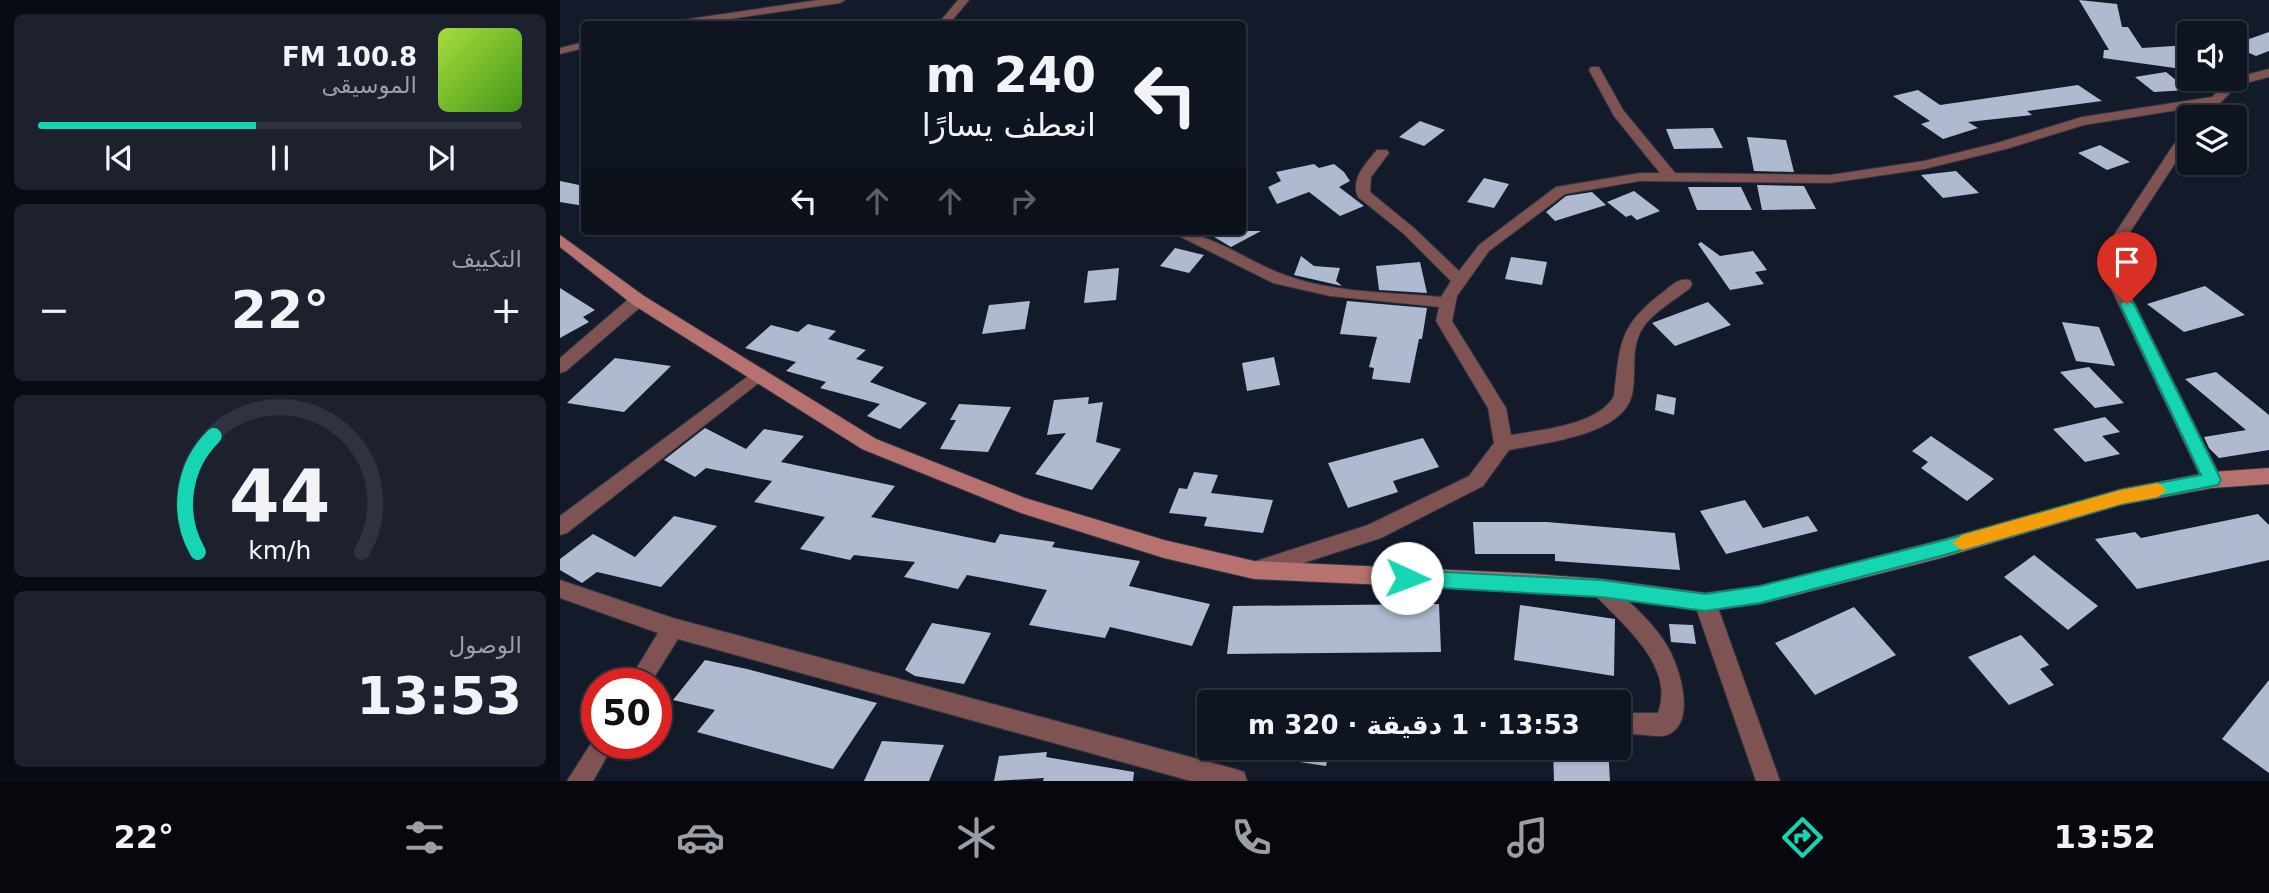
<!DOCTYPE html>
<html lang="ar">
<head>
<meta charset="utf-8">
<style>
	:root { --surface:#0e1420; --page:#1c212d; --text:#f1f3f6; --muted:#9b9ea5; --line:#2e333e; --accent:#16d5b3 }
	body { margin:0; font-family:"DejaVu Sans","Noto Naskh Arabic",sans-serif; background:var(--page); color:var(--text); direction:rtl; height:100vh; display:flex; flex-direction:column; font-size:26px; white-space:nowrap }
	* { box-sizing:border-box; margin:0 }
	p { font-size:23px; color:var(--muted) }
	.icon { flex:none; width:38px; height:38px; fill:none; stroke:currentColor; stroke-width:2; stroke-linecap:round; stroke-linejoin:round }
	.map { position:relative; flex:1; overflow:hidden; direction:ltr }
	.details { display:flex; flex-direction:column; gap:14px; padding:14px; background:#080b12; width:560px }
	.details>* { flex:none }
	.banner { position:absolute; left:21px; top:21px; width:665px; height:214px; border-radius:7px; box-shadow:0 2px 5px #0004,0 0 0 2px var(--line); direction:rtl; background:#0e1420; color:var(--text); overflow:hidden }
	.buttons { position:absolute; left:1617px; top:21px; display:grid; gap:14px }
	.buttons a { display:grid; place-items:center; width:70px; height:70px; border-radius:7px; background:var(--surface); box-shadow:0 2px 5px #0004,0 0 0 2px var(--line); font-size:35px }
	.speed { position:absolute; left:21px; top:668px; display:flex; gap:14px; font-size:35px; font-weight:700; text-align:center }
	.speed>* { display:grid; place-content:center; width:91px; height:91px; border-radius:50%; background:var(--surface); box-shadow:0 2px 5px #0004,0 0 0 2px var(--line); line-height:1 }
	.speed .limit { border:10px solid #d22; background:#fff; color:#111 }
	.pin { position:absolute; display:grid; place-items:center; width:60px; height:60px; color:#fff; margin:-72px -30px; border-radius:50% 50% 50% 0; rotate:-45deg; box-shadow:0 0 7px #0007 }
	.pin .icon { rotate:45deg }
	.me { position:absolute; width:77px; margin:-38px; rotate:92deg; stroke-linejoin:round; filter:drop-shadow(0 0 5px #0008) }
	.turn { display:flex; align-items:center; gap:24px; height:147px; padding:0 35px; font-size:32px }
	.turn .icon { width:91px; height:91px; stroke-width:2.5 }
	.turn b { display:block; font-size:49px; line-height:60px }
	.lanes { display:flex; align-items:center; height:66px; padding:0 35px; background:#0003; justify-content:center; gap:35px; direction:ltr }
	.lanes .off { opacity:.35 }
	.big { font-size:52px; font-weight:700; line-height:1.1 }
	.details .widget { flex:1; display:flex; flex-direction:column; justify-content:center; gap:10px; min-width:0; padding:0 24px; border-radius:10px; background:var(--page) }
	.details .dial { align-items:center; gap:0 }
	.dial svg { height:182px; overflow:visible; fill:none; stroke:var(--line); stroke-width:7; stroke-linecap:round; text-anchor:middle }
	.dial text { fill:var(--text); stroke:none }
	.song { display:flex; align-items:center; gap:21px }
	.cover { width:84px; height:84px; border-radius:10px; background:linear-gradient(135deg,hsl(80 70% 55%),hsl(100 70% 35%)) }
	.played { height:7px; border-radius:4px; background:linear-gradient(90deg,var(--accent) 45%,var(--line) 45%) }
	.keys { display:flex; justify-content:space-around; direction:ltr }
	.heat { display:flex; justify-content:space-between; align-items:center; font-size:38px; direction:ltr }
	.trip { position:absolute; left:637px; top:690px; width:434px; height:70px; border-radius:7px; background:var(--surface); box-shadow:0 2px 5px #0004,0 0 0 2px var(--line); font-weight:700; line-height:70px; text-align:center; direction:rtl }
	.dock { display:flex; height:112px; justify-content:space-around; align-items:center; background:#06080d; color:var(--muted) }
	.dock .icon { width:49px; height:49px }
	.dock .on { color:var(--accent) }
	.dock b { font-size:32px; color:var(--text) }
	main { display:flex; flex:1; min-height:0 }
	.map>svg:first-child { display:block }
	.building { fill:#afbad0 }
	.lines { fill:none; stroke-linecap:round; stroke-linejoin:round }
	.street-casing { stroke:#2e3645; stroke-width:2 }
	.secondary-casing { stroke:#2e3645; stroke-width:2 }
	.street { fill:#7e5351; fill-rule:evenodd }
	.secondary { fill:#b7726f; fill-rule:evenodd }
	.route { fill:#16d5b3; stroke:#0e8a74; stroke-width:2 }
	.slow { fill:#f59e0b }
</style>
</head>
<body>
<main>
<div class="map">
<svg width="1709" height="781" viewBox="0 0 1709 781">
	<rect width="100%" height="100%" fill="#131b2b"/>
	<g class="building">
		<polygon points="1519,0 1557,4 1562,27 1568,27 1582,48 1629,45 1629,70 1543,58 1544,50 1549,50"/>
		<polygon points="1709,32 1709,51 1696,56 1675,47 1675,44"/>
		<polygon points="1606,72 1628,90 1594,92 1575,77"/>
		<polygon points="1518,85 1542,101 1467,111 1472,115 1408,122 1418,128 1383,139 1361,124 1370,121 1333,96 1358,90 1380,105"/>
		<polygon points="860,121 885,130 864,146 839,137"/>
		<polygon points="1153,128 1163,148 1114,149 1106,129"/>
		<polygon points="1187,137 1226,140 1234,172 1194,171"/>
		<polygon points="1540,145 1570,162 1547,170 1518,153"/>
		<polygon points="754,164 759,168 774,164 784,172 790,181 779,187 804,206 780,216 749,192 717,204 708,187 721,181 716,172"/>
		<polygon points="1396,171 1419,193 1383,198 1361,175"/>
		<polygon points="924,178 949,184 934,208 907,202"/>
		<polygon points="0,181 24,186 24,206 0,202"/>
		<polygon points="1197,185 1244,186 1256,209 1202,210"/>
		<polygon points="1128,187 1181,187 1192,210 1137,210"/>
		<polygon points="1074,191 1100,211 1077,220 1071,215 1066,217 1047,202"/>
		<polygon points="1032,192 1046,205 995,221 986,212 1006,196"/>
		<polygon points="644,231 701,231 671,247"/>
		<polygon points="1141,242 1160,256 1193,251 1207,270 1195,272 1204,284 1170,290 1138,244"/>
		<polygon points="615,248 644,255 629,273 600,266"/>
		<polygon points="741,256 754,266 780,268 776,281 782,286 734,275"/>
		<polygon points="951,257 987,262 982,285 945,279"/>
		<polygon points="860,262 867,293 819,290 816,266"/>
		<polygon points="559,268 556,300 524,303 528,271"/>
		<polygon points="1645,286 1685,315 1624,332 1587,304"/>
		<polygon points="0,288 35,310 23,317 29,322 0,338"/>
		<polygon points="470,301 465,329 422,334 429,305"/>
		<polygon points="787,301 867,308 862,339 859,339 850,383 812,379 814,368 809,367 817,337 780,334"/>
		<polygon points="1148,302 1171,325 1115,346 1092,323"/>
		<polygon points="1502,322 1539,327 1555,366 1516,361"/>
		<polygon points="248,324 276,331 268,339 306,350 296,359 324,367 310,382 367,403 340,429 307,416 320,404 260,388 266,382 226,371 236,362 185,348 211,325 238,332"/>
		<polygon points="714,357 720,385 687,391 682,363"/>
		<polygon points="55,358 111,366 64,412 7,403"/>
		<polygon points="1529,367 1564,403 1535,408 1500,372"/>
		<polygon points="1656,372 1709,415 1709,450 1659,458 1649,448 1644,437 1686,430 1625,379"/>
		<polygon points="1097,394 1116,398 1114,415 1095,410"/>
		<polygon points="529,397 528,404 543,402 536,442 561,449 532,490 475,474 506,433 487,435 494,400"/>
		<polygon points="399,404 451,407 428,452 380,449 396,420 390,420"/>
		<polygon points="1545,417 1560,432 1542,436 1560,454 1525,462 1493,429"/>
		<polygon points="145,428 186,449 204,429 244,436 221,462 335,486 311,517 435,543 440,534 495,542 492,547 580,561 569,586 650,604 632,646 550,627 545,638 469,625 487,590 407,575 398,589 344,577 355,562 294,555 290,560 240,549 265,517 194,502 212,481 146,468 135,477 104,460"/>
		<polygon points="1371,436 1434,479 1407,501 1361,468 1368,462 1352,451"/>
		<polygon points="863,438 879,467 833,481 838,492 788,508 768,463"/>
		<polygon points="634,472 658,475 651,493 713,500 703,533 644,526 647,517 609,513 619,488 627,489"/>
		<polygon points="1185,500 1203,528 1248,516 1258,531 1166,554 1140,511"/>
		<polygon points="1698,514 1709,525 1709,560 1577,589 1535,539 1575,532 1581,538"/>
		<polygon points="114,516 157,526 101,587 37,572 22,583 0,570 0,559 33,534 75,557"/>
		<polygon points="913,522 987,522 1115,533 1120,570 995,561 995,554 915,554"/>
		<polygon points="1474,555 1538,606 1508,630 1444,577"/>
		<polygon points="879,604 881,652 667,654 673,606"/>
		<polygon points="960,605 1055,619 1054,676 954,660"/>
		<polygon points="1294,607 1336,655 1255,695 1215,643"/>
		<polygon points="372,623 431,633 404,684 355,676 345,670"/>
		<polygon points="1109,624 1133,625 1136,644 1111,642"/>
		<polygon points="1461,635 1489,665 1480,669 1494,685 1449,705 1408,657"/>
		<polygon points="145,660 187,669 317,703 273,769 137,732 155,710 113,700"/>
		<polygon points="1709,680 1709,773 1662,739"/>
		<polygon points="322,741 384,745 369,781 304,781"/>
		<polygon points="707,747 770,747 766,766 706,757"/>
		<polygon points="993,747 1048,747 1050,781 994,781"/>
		<polygon points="487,752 486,757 574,772 573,781 483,781 484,778 434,781 439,756"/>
	</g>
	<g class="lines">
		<g class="street-casing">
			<g id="street">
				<polygon points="258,0 285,0 280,3 135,24 110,24 116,21"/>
				<polygon points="398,0 409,0 389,24 378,24"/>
				<polygon points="24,42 24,48 0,54 0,48"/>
				<path d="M1031,67H1039L1063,110L1115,173L1270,175L1364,161L1437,143L1522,117L1652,97L1670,79L1709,69V77L1678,85L1646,117H1633L1643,106L1524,125L1446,149L1364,169L1270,183L1080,181L1005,194L929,251L897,296L892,321L946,408L951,435C980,430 1039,425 1054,396C1060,345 1058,326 1102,293C1110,287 1118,277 1130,280L1132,284L1130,288C1114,301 1091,313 1081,331C1070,351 1077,374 1072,395C1062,436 983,443 949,450L923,486L821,538L697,578L690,575L687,569L690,563L808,525L909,476L934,443L928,408L876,321L879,307L770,296L713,283L609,231C649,231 685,260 722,274C771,293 829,292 881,297L891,281L844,234L798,197C790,179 806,163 817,150H827L829,153L811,177L810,192L854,228L899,271L919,245L996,187L1080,173H1100L1054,116L1029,70Z"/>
				<polygon points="1629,128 1629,142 1568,235 1564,282 1662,480 1659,485 1652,488 1645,485 1642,480 1548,282 1554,235 1624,129"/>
				<polygon points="78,295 84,296 86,300 84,304 6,371 0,373 0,358 72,296"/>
				<polygon points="199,368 205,370 208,374 205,378 7,533 0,535 0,516"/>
				<path d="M1041,579L1048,582C1070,603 1095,623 1110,651C1120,671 1137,723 1107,735C1100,737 1093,736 1086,735C1077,734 1067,735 1059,731V713H1098C1116,666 1062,624 1034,594L1031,588L1034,582Z"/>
				<polygon points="0,580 113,618 675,769 684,772 687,781 631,781 118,639 90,684 67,684 98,633 0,598"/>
				<polygon points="1145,593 1152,595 1156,602 1220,781 1196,781 1134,602 1138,595"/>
				<polygon points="37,734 37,744 54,744 33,781 7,781"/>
			</g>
		</g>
		<g class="secondary-casing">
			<polygon id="secondary" points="0,235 84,296 316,439 465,498 604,540 694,561 959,573 1041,579 1145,593 1200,586 1381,540 1561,489 1652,472 1709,468 1709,484 1652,488 1561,505 1381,558 1200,604 1145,611 1041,597 959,591 694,579 604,558 461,513 302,449 72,304 0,247"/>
		</g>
		<use href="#street" class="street"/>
		<use href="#secondary" class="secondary"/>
	</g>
	<polygon class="route" points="1567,299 1574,304 1661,480 1658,485 1561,504 1381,556 1200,603 1145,611 1041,597 847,586 840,584 838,578 840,572 847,570 1041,580 1145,594 1200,586 1381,541 1561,490 1641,475 1560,304"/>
	<polygon class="slow" points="1598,483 1607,490 1598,497 1561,504 1402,550 1392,543 1402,535 1561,490"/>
</svg>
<div class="buttons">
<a><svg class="icon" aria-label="sound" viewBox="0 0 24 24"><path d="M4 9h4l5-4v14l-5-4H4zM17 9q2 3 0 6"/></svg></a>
<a><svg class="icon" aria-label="layers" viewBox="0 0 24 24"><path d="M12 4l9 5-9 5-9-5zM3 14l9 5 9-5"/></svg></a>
</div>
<div class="speed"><div class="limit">50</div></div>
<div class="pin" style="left:1567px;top:304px;background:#d93025"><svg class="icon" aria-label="arrive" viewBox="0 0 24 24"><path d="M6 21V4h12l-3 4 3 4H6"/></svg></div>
<svg class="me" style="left:847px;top:578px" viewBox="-20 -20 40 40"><circle r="19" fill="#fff"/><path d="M0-13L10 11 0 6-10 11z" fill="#16d5b3"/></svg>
<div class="trip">13:53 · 1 دقيقة · 320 m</div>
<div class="banner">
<div class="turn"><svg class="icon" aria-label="left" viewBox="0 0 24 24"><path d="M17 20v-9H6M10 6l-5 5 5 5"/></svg><div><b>240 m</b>انعطف يسارًا</div></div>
<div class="lanes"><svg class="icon" aria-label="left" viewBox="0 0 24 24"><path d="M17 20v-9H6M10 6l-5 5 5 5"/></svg><svg class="icon off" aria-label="ahead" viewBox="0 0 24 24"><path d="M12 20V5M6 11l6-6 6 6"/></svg><svg class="icon off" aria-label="ahead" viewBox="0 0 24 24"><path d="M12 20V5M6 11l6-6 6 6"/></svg><svg class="icon off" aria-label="right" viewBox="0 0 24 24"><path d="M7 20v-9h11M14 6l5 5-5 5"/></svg></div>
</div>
</div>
<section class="details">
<div class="widget">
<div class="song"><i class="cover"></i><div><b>100.8 FM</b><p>الموسيقى</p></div></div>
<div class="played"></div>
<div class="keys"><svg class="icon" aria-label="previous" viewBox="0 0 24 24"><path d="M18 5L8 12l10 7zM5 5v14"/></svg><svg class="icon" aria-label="pause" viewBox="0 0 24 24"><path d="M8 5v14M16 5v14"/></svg><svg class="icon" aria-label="next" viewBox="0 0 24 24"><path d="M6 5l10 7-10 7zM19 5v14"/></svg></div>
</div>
<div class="widget"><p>التكييف</p>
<div class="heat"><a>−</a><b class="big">22°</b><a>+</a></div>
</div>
<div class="widget dial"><svg viewBox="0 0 100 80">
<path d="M14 69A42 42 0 1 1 86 69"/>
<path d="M14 69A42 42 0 0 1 21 18" stroke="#16d5b3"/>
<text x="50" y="56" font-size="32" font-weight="700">44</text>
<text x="50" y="72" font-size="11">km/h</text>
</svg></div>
<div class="widget"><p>الوصول</p><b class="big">13:53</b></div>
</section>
</main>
<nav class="dock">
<b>13:52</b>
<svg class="icon on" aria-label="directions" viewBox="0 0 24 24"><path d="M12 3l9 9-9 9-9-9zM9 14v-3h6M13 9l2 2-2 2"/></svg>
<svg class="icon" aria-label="music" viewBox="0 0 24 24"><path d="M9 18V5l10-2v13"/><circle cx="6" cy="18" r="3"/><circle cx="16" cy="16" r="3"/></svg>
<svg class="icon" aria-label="phone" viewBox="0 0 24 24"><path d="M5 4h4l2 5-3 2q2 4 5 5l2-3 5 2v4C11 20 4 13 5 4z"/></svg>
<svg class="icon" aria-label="climate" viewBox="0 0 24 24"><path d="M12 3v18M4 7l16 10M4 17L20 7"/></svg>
<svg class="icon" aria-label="car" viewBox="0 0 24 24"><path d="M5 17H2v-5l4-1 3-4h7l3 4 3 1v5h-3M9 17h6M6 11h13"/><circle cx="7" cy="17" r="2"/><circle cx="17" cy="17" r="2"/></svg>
<svg class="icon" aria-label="filters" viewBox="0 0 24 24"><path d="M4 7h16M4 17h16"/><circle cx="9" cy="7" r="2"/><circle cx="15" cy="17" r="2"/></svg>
<b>22°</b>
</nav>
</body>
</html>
